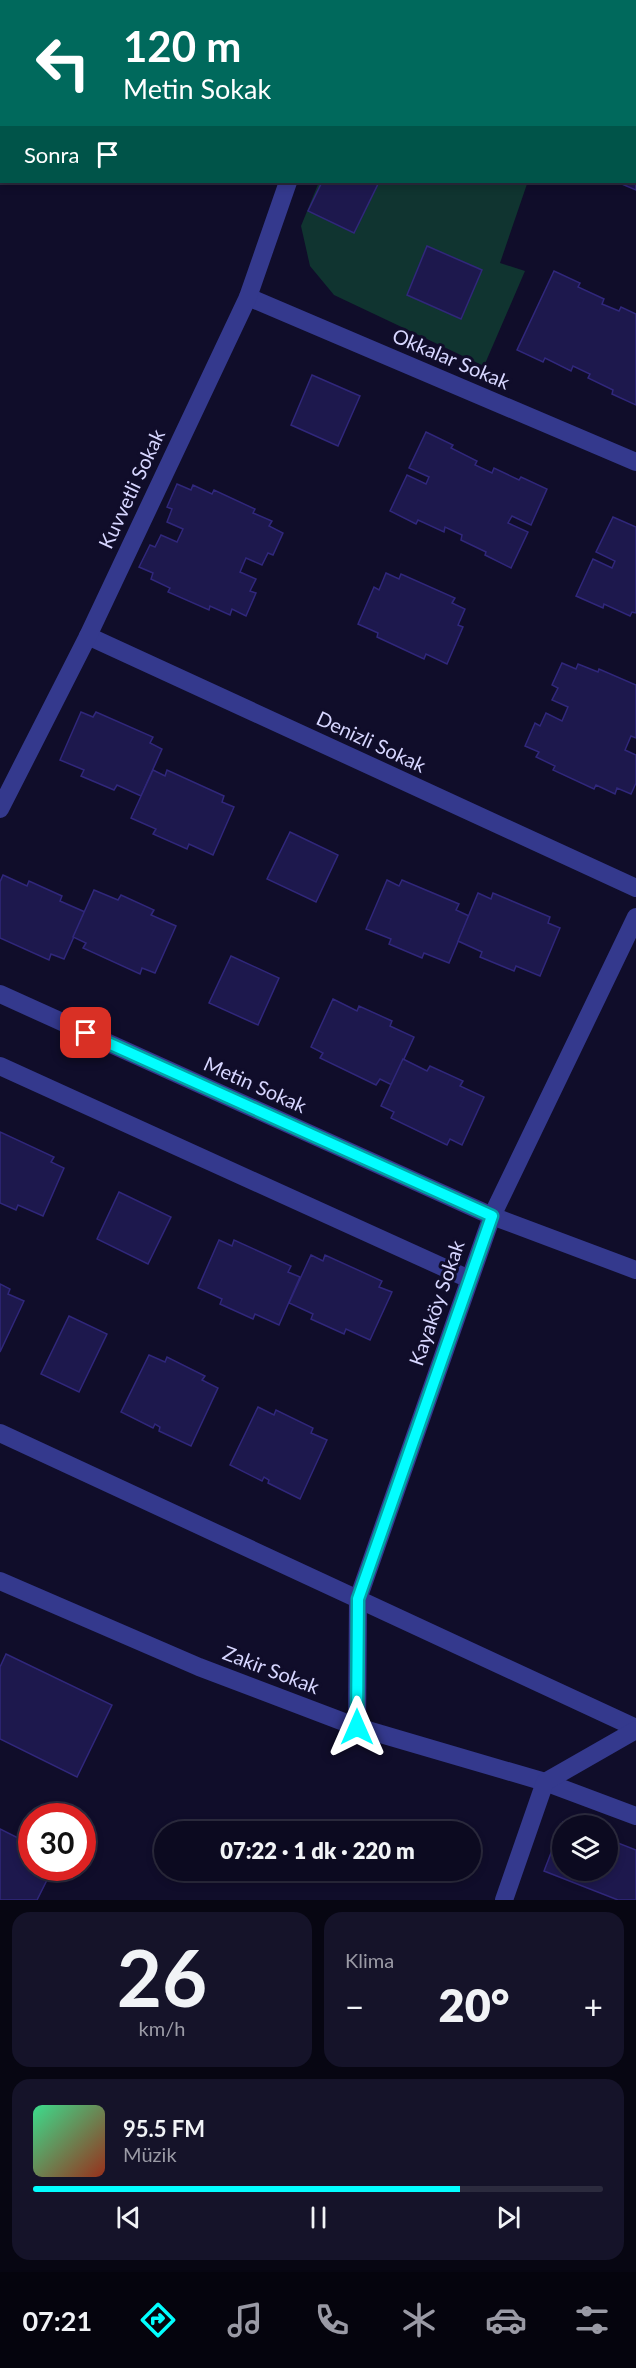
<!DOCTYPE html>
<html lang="tr">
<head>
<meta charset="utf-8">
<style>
	:root { --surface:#0c0a20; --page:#151329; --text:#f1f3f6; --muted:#9a9aa5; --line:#2c2b3e; --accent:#02feff }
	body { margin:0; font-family:Lato,sans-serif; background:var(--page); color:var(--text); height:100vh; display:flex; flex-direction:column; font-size:22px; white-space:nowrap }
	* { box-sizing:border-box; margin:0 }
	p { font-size:20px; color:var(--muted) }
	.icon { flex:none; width:33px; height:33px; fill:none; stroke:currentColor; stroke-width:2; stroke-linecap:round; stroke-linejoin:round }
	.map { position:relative; height:1900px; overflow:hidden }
	.panel { display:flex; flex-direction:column; gap:12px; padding:12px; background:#070612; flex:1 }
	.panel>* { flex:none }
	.hud { position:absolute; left:0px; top:0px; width:636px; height:183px; box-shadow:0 3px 9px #0003,0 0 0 2px var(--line); background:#00695c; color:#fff; overflow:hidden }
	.fabs { position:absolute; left:552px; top:1815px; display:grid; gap:12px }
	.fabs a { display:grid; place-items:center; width:66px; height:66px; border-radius:50%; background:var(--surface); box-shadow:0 3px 9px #0003,0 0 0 2px var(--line); font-size:30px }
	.speed { position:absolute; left:18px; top:1803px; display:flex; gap:12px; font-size:30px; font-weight:700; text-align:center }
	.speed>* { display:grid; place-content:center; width:78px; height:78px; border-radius:50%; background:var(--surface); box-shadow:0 3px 9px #0003,0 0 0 2px var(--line); line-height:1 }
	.speed .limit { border:9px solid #d22; background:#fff; color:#111 }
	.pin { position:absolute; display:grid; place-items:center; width:51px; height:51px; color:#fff; margin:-26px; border-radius:12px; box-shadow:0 3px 9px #0006 }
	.me { position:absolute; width:66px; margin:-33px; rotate:0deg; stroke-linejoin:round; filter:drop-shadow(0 0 4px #0008) }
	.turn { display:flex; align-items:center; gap:21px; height:126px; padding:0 24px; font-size:27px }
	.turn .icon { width:78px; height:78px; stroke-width:2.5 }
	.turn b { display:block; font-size:42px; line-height:51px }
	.then { display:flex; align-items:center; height:57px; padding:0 24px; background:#0003; gap:12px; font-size:22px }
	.big { font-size:45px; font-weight:800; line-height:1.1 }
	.panel .widget { flex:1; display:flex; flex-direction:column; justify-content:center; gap:9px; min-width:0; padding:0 21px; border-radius:18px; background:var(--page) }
	.panel .dial { align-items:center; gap:0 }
	.dial b { font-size:78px; line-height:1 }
	.song { display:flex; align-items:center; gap:18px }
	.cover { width:72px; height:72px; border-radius:9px; background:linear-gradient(135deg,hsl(150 70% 55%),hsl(10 70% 35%)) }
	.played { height:6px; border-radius:3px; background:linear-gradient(90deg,var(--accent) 75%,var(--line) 75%) }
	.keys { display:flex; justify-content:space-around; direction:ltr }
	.heat { display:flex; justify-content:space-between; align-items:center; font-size:33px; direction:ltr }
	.panel .tiles { flex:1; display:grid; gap:12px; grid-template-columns:1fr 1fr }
	.widget:last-child { grid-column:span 2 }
	.trip { position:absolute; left:154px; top:1821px; width:327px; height:60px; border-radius:30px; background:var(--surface); box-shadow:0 3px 9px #0003,0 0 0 2px var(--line); font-weight:800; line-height:60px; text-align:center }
	.menu { display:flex; height:96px; justify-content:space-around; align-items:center; background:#05040d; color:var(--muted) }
	.menu .icon { width:42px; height:42px }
	.menu .active { color:var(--accent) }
	.menu b { font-size:27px; color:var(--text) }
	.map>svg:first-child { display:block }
	.green { fill:#103430 }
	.building { fill:#1d184d; stroke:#30277b; stroke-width:1.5 }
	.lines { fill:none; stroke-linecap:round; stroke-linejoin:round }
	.minor { stroke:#34398d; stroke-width:18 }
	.route-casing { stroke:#01a5a6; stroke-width:15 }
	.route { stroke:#02feff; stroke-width:10 }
	.labels { text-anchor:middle; stroke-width:6; stroke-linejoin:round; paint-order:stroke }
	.street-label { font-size:20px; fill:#d7d6ff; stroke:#100d2a }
</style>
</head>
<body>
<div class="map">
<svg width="636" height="1900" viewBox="0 0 636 1900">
	<rect width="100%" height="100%" fill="#100d2a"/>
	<polygon class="green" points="319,182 521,182 527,184 500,263 525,271 484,366 334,295 310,266 301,226"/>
	<g class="building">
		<polygon points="634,86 636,87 636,190 617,182 634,182"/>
		<polygon points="322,182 379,182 354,233 308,211"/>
		<polygon points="427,246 482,270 461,319 407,295"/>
		<polygon points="554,271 580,283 578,287 604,299 602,304 619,311 621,307 636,314 636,405 612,394 613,390 588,378 590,374 573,366 571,371 545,358 543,362 517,350"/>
		<polygon points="312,375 360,396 338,446 291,425"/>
		<polygon points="426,432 453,445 451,448 477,461 475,465 492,473 494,468 519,480 521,477 547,489 531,525 512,516 508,523 528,532 511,568 485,555 486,552 461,540 462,535 445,527 444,532 418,520 416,524 390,511 407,475 426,484 429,477 409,468"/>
		<polygon points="177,484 191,490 193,485 212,494 214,490 255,509 253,513 272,521 269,526 283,533 273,555 268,553 262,565 246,558 240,572 256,579 250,591 256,593 246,616 232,609 230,615 210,606 209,610 168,592 170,588 151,579 153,573 139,567 150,545 155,547 161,535 177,542 183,529 167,522 172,509 167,507"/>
		<polygon points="613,517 636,527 636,613 632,612 630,616 604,604 603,608 576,596 593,559 612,568 615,561 596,552"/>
		<polygon points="386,573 399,579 401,574 455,598 452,603 465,609 458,625 463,627 447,664 426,654 424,659 377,637 378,633 358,624 374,587 379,590"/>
		<polygon points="562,663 576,669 578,664 598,672 599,669 636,685 636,738 631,736 625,750 636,755 636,783 631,794 617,788 615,794 596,785 594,789 553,770 555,766 536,757 539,752 525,746 535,723 540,726 546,713 562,721 568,707 552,700 558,688 552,685"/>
		<polygon points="81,712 93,717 96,712 153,737 150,743 162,749 141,796 117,785 114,790 81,776 84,770 60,760"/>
		<polygon points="153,770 165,776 167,770 224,796 222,802 234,807 213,855 189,844 187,849 153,834 156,829 131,818"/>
		<polygon points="290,832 338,855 316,902 267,879"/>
		<polygon points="3,875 27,886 29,881 62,896 60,901 85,912 64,959 51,954 49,960 0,938 0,882"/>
		<polygon points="387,880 399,886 402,880 459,904 456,910 469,916 449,963 424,953 422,958 389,944 391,939 366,929"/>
		<polygon points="94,890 118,900 121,895 154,910 151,915 176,926 155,973 142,968 140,974 83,948 86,943 73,937"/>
		<polygon points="478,893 491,899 493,893 550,917 548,923 560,928 540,976 516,966 514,971 480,957 482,952 458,941"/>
		<polygon points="231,956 279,978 258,1025 209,1003"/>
		<polygon points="333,999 357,1011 359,1006 392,1021 390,1026 414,1037 392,1085 380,1079 376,1085 320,1058 323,1053 311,1047"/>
		<polygon points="403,1059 427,1071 430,1066 463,1081 460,1086 484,1097 462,1145 450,1139 447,1145 391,1118 394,1112 381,1106"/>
		<polygon points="0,1132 54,1157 51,1162 64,1168 43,1216 18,1205 16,1210 0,1203"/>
		<polygon points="119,1192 171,1217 148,1264 97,1239"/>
		<polygon points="219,1240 232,1246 234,1240 291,1266 288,1272 300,1277 279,1325 255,1314 253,1319 220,1304 222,1299 198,1288"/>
		<polygon points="311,1255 323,1261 325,1255 382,1281 379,1287 392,1292 370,1340 346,1329 344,1334 311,1319 313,1314 289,1303"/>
		<polygon points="0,1284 10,1289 8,1294 24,1301 0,1352"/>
		<polygon points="69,1316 107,1334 79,1392 41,1374"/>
		<polygon points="149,1355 165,1362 167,1357 205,1376 202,1380 218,1388 191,1446 159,1431 160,1427 155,1424 153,1428 121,1412"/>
		<polygon points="258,1407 274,1415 276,1410 313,1428 311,1433 327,1440 300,1499 268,1483 269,1480 264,1477 262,1481 230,1465"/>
		<polygon points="6,1654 112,1705 77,1777 0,1739 0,1667"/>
		<polygon points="563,1822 573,1826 562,1826 562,1870 608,1870 608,1839 636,1850 636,1900 618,1900 544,1871"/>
		<polygon points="0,1829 32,1845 32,1868 53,1868 37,1900 0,1900"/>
	</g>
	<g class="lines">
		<g class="minor">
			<polyline points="351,2 351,0"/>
			<polyline points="248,297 636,462"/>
			<polyline points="88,636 636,888"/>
			<polyline points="0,809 88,636 248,297 288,182"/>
			<polyline points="0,994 492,1216 636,1270"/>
			<polyline points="0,1066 469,1279"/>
			<polyline points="0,1433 636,1728"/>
			<polyline points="0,1581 199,1667 357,1727 545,1782 636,1816"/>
			<polyline points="357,1727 358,1599 492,1216 636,917"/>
			<polyline points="504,1900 545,1782 636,1730"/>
		</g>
	</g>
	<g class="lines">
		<g class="route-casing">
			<polyline id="route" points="86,1033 492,1216 358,1599 357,1727"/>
		</g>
		<use href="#route" class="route"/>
	</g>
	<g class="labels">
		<g class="street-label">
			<text transform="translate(451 359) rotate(23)" y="7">Okkalar Sokak</text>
			<text transform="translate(132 489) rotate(-65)" y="7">Kuvvetli Sokak</text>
			<text transform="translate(371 742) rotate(25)" y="7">Denizli Sokak</text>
			<text transform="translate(255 1085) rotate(24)" y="7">Metin Sokak</text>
			<text transform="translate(437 1303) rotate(-71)" y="7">Kayaköy Sokak</text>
			<text transform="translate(271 1670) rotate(21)" y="7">Zakir Sokak</text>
		</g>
	</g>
</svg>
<div class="fabs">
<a><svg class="icon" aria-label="layers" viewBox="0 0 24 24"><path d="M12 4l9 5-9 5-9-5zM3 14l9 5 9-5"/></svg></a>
</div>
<div class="speed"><div class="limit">30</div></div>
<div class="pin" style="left:86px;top:1033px;background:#d93025"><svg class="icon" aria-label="arrive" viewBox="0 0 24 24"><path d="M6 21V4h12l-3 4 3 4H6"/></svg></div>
<svg class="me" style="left:357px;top:1727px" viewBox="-20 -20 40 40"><path d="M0-17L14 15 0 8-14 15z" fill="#02feff" stroke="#fff" stroke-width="4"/></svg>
<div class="trip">07:22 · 1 dk · 220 m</div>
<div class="hud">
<div class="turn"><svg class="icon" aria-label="left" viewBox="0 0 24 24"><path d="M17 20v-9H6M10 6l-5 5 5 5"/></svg><div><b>120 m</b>Metin Sokak</div></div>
<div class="then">Sonra<svg class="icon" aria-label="arrive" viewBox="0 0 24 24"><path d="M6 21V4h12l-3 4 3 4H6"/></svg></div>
</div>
</div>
<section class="panel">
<div class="tiles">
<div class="widget dial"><b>26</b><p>km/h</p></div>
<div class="widget"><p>Klima</p>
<div class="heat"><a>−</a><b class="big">20°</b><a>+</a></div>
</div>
<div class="widget">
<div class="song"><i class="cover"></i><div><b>95.5 FM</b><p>Müzik</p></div></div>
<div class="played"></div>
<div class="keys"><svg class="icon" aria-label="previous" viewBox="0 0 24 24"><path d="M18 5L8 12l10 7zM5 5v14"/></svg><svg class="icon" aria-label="pause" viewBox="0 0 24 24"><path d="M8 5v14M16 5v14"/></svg><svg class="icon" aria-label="next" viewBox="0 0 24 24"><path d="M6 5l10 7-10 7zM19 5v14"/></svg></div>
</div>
</div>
</section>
<nav class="menu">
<b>07:21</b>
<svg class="icon active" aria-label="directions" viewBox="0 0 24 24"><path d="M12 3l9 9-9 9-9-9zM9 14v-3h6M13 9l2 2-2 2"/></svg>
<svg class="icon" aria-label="music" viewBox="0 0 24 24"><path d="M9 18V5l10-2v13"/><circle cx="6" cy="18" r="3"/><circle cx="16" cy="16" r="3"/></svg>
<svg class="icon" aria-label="phone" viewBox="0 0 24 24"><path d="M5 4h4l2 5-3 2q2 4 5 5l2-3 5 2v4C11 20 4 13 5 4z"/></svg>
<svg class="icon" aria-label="climate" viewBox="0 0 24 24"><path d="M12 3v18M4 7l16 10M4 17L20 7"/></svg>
<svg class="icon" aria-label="car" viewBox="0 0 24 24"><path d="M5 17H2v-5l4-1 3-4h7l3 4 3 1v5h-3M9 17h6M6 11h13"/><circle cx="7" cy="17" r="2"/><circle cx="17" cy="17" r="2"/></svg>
<svg class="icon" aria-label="filters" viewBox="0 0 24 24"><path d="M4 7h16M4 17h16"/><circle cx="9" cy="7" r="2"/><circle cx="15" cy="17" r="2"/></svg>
</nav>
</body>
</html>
